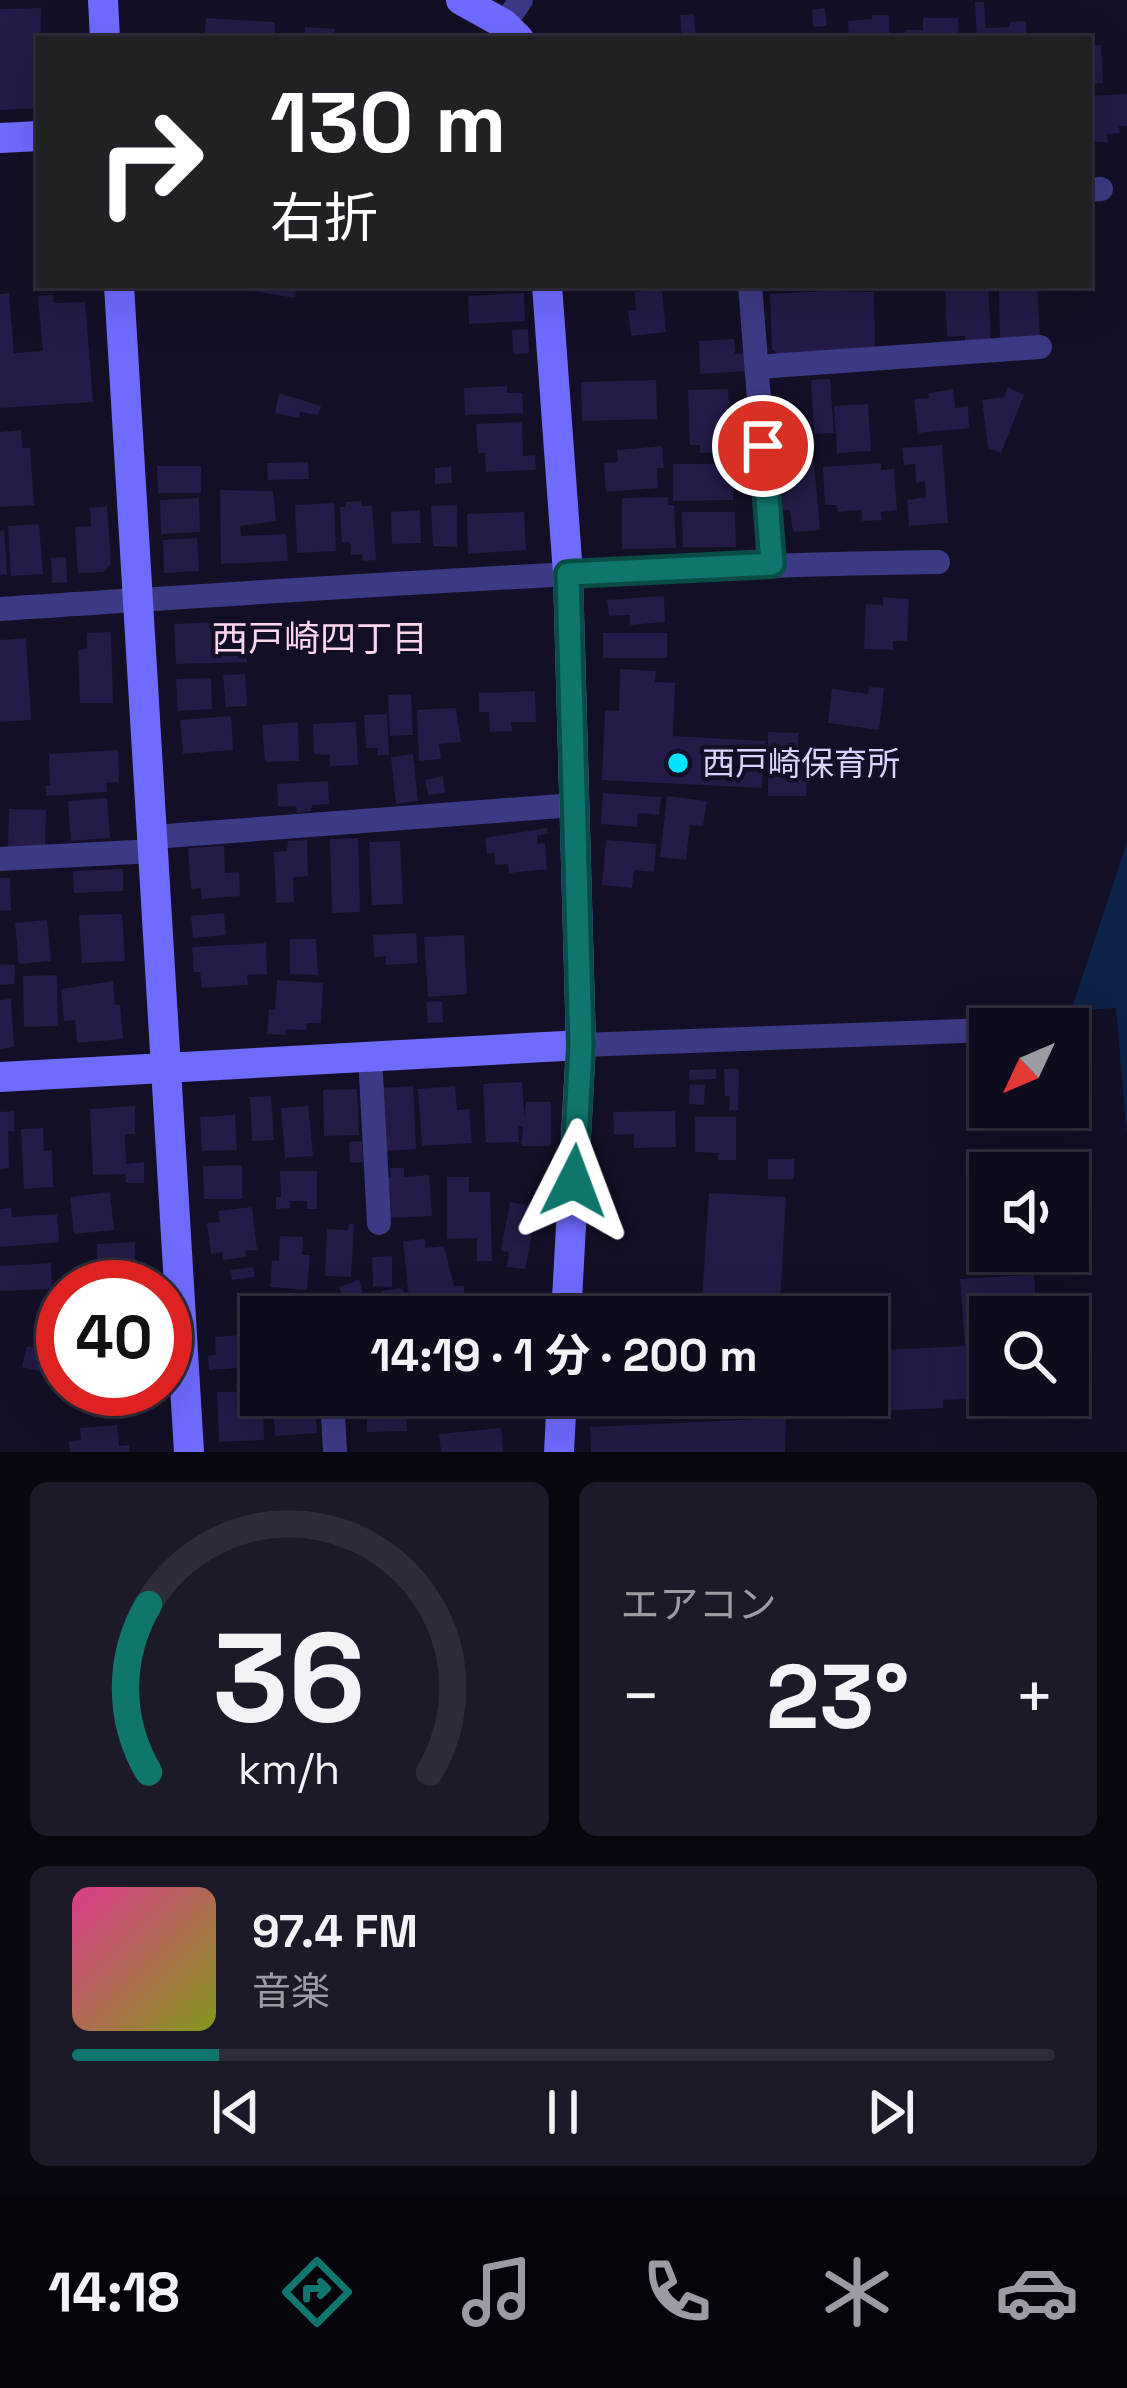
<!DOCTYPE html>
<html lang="ja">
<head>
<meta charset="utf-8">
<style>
	:root { --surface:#0e0b1c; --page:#1c1929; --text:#f1f3f6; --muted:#9b9ba3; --line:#2e2b3b; --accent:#0f766e }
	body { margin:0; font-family:"Space Grotesk","Noto Sans JP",sans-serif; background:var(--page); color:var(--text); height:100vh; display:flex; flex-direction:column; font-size:45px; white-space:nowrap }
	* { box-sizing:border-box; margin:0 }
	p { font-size:39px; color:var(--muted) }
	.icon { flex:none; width:66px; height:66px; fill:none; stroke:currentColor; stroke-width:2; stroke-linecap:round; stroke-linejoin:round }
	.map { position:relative; height:1452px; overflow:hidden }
	.side { display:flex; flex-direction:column; gap:30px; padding:30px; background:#08060f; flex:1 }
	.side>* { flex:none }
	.guide { position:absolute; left:36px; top:36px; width:1056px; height:252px; border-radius:0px; box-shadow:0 12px 48px #0002,0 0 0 3px var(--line); background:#202124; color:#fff; overflow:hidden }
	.needle { width:78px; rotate:226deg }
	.buttons { position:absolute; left:969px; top:1008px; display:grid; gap:24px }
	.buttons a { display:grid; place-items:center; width:120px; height:120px; border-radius:0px; background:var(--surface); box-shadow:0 12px 48px #0002,0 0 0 3px var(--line); font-size:60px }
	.speed { position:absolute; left:36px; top:1260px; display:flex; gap:24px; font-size:60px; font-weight:700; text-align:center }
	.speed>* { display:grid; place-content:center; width:156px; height:156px; border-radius:50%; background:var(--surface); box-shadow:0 12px 48px #0002,0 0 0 3px var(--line); line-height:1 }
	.speed .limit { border:18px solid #d22; background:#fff; color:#111 }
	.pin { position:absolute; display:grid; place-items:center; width:102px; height:102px; color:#fff; margin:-51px; border:6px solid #fff; border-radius:50%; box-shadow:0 3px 12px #0007 }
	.me { position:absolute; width:132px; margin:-66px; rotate:3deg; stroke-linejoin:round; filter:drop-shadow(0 0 9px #0008) }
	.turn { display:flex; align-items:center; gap:42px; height:252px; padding:0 36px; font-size:54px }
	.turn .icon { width:156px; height:156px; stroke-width:2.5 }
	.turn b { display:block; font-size:84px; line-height:102px }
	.big { font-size:90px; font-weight:700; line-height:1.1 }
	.side .tile { flex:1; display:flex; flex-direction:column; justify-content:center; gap:18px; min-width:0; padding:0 42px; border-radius:18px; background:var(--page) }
	.side .dial { align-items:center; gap:0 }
	.dial svg { height:312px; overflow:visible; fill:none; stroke:var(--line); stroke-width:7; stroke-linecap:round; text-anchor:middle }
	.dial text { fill:var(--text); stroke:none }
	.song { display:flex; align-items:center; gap:36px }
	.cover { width:144px; height:144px; border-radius:18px; background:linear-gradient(135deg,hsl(330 70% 55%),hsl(70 70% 35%)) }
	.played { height:12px; border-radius:6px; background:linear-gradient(90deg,var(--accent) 15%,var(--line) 15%) }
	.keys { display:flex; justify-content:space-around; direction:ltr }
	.heat { display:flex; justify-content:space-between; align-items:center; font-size:66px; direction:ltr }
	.side .tiles { flex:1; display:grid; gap:30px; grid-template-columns:1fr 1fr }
	.tile:last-child { grid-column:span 2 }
	.trip { position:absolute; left:240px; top:1296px; width:648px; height:120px; border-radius:0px; background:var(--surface); box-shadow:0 12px 48px #0002,0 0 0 3px var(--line); font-weight:700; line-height:120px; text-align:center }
	.dock { display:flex; height:192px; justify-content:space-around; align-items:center; background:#06040b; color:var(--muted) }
	.dock .icon { width:84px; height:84px }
	.dock .on { color:var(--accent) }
	.dock b { font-size:54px; color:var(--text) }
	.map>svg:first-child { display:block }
	.water { fill:#0c2248 }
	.building { fill:#241b47 }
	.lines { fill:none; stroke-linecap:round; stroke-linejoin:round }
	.street { stroke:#3d3a85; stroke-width:24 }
	.secondary { stroke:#6f6bff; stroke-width:30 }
	.route-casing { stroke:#0a4d48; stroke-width:30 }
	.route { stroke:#0f766e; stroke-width:21 }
	.poi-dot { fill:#00e5ff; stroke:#130f26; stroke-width:4.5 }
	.labels { text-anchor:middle; stroke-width:9; stroke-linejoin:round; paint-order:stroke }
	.poi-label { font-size:33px; fill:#d9d4ff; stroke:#130f26; text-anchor:start }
	.neighbourhood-label { font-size:36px; fill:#ffd6f0; stroke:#130f26 }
</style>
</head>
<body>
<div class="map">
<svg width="1127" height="1452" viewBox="0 0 1127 1452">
	<rect width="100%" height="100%" fill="#130f26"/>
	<polygon class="water" points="1127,842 1127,1136 1116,1008 1071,1011"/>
	<g class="building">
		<polygon points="975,2 984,2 986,28 1009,27 1010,22 1026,21 1026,39 977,39"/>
		<polygon points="41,8 39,108 0,110 0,9"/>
		<polygon points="825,8 827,26 813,27 812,10"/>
		<polygon points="694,14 696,39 682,39 680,15"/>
		<polygon points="872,15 889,15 890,39 849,39 848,21 872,19"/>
		<polygon points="206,18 275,22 274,39 204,39"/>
		<polygon points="923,18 958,18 959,39 905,39 905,30 923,30"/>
		<polygon points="305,27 335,29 334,39 304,39"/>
		<polygon points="1101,45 1103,83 1089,83 1089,46"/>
		<polygon points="1127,94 1127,126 1119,126 1120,133 1107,134 1108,142 1089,142 1089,96"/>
		<polygon points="253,285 297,285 295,298 252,291"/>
		<polygon points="945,285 988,285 991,341 965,342 965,336 947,337"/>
		<polygon points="1037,287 1040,338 1000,339 999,289"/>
		<polygon points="662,289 666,332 631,336 628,311 636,310 635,292"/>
		<polygon points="827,291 874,292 875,350 780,356 772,349 770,294"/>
		<polygon points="9,293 14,353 43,351 38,296 53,295 54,303 85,302 93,402 0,408 0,294"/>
		<polygon points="524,293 525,321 469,324 468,296"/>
		<polygon points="528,329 529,353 513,354 512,330"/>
		<polygon points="734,339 735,354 745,353 746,371 700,374 699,341"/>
		<polygon points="830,379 834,433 814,434 811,380"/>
		<polygon points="656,380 657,419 582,421 581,382"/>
		<polygon points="507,386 507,393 522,393 523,413 465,415 464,388"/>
		<polygon points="1008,387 1024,395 1001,453 988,448 982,400 1004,397"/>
		<polygon points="728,389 730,444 716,444 716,452 700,453 700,445 690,445 688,390"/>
		<polygon points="953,389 955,408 968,406 969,428 918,433 914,399 929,398 928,393"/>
		<polygon points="279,393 321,406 318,415 300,412 299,418 275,413"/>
		<polygon points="868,404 871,451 837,453 834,406"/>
		<polygon points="522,422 523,456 535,455 536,470 486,472 485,453 478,453 476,424"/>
		<polygon points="21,430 22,448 30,448 34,505 0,507 0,432"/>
		<polygon points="942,445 948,523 909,526 907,500 926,497 925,481 916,483 915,464 904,465 902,448"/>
		<polygon points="662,446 664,468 657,468 658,488 606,492 604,463 618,462 617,450"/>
		<polygon points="308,462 309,479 268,480 267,463"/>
		<polygon points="814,462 820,530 793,532 790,510 783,510 782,463"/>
		<polygon points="881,463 881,470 894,469 897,510 881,512 882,520 862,521 861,510 838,512 837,505 825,505 823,467"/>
		<polygon points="673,464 734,464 733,500 673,501"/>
		<polygon points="157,466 201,466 201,493 158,493"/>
		<polygon points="451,467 452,483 435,484 435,468"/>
		<polygon points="220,490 273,491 276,521 240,526 241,536 286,534 288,561 221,564"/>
		<polygon points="668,497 668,505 674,505 676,548 622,549 622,498"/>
		<polygon points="199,498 200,532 161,534 160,500"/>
		<polygon points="361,501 361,506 372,506 376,560 363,561 362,554 351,555 350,542 342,543 340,507 346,507 345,502"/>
		<polygon points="334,503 336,551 297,553 295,505"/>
		<polygon points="457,505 457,547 433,546 431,506"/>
		<polygon points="107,506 111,564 104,572 78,573 75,527 91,526 90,508"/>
		<polygon points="420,510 421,543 392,544 391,512"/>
		<polygon points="524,512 526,550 468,554 467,514"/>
		<polygon points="682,512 735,512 736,547 683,547"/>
		<polygon points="39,524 43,574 11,576 8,526"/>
		<polygon points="4,530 7,574 0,575 0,531"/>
		<polygon points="197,538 199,571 164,573 163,540"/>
		<polygon points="66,557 67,582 52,583 51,558"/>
		<polygon points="664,596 665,622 630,625 630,615 609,616 607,600"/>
		<polygon points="883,597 909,599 907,641 893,641 893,650 864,649 866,604 883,605"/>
		<polygon points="239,621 239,636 246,636 247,662 176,664 174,624"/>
		<polygon points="111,632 113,703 80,703 78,650 87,649 87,633"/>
		<rect x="603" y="633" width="64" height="25"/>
		<polygon points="26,638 31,720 0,722 0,640"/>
		<polygon points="620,669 656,671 655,682 675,683 673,736 765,741 762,788 602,780 605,710 619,711"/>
		<polygon points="245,674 247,706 226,707 223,675"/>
		<polygon points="211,678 212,709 178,711 176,679"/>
		<polygon points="870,687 884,688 879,730 828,723 832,689 868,694"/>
		<polygon points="535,691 536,722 511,722 512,731 490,732 489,712 479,712 479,693"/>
		<polygon points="411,694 413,735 390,736 388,695"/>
		<polygon points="456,708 461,742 439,744 441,759 419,761 417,710"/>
		<polygon points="387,714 389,755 378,755 378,748 366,748 364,715"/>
		<polygon points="231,716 233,750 183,754 180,720"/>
		<polygon points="298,722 299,761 265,762 262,725"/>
		<polygon points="356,722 358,765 330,766 330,755 314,754 313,724"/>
		<polygon points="768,732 798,733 798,750 807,750 806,796 768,796"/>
		<polygon points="118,750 119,782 106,783 107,792 46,796 46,785 50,785 49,754"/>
		<polygon points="413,754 418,801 396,804 391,757"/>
		<polygon points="443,776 445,793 428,795 425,780"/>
		<polygon points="328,781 329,804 312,805 311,811 297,813 296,806 278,807 277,784"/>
		<polygon points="603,793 661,797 659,815 638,813 637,827 601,824"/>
		<polygon points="667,796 707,801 703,826 690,825 686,860 660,857"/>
		<polygon points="107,798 110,838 71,841 68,801"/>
		<polygon points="9,809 46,810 45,849 8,847"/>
		<polygon points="547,828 548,834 537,835 538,844 545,843 547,869 509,873 508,864 495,865 494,853 487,854 485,838"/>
		<polygon points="358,838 360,912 332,913 330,839"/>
		<polygon points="307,840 308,876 293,877 294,902 276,903 274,852 287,851 288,841"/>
		<polygon points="606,840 656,844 654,872 634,870 632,888 602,885"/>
		<polygon points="400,841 403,904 372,905 369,842"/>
		<polygon points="224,846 225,873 239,872 240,896 202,899 201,888 191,889 188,848"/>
		<polygon points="123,869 123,891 74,893 73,871"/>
		<polygon points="0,878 10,878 11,910 0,911"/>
		<polygon points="224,913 226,935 193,938 191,916"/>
		<polygon points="122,914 125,961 82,963 79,915"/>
		<polygon points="47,920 51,961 19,964 15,923"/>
		<polygon points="416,933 418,963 386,965 386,956 374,957 373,935"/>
		<polygon points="464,935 467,994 428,997 424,937"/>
		<polygon points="290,939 316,939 318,975 290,974"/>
		<polygon points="266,943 267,974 247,975 248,985 202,988 200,972 194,972 192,947"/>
		<polygon points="0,964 15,965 14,984 0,985"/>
		<polygon points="57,975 58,1026 24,1027 23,976"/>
		<polygon points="277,980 323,983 321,1023 307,1023 306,1030 286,1029 285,1035 267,1034 269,1009 275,1010"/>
		<polygon points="113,981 115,1005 120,1005 123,1039 77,1043 75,1020 64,1021 61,989"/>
		<polygon points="11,999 14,1047 0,1049 0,1000"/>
		<polygon points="442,1001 443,1022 428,1023 426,1002"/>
		<polygon points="716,1069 716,1079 689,1080 689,1070"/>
		<polygon points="724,1069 739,1069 738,1111 729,1110 730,1096 725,1096"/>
		<polygon points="522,1082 525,1126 518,1126 519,1142 486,1143 483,1084"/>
		<polygon points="690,1084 705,1085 704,1105 689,1104"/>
		<polygon points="413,1086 416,1149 384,1151 380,1088"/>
		<polygon points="455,1086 457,1110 469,1109 472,1143 422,1146 418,1089"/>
		<polygon points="357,1089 359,1135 324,1136 323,1090"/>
		<polygon points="271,1096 274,1140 252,1141 250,1097"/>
		<polygon points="526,1102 551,1102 551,1146 521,1146"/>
		<polygon points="135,1106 135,1134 125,1134 126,1164 144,1162 144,1183 126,1183 125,1174 93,1175 90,1109"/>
		<polygon points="308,1106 313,1156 285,1158 281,1108"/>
		<polygon points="14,1111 14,1131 8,1131 9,1168 0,1169 0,1112"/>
		<polygon points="675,1111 676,1147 634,1148 634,1134 614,1135 613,1112"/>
		<polygon points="235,1115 237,1150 202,1151 200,1117"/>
		<polygon points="695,1117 736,1117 736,1160 718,1160 718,1153 695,1152"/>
		<polygon points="43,1128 44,1151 52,1150 53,1187 24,1189 21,1129"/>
		<polygon points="362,1141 363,1162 350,1163 349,1142"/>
		<rect x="768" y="1159" width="26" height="20"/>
		<polygon points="242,1165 242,1199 204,1199 203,1166"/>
		<polygon points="390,1168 404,1168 404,1177 429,1175 432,1216 389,1218 386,1177 391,1177"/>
		<polygon points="280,1171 317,1171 317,1209 307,1209 307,1201 290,1201 290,1208 276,1209 276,1197 281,1197"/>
		<polygon points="447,1177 469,1177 469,1192 490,1192 492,1261 477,1261 477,1238 447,1239"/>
		<polygon points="110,1192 114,1230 74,1234 70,1197"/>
		<polygon points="709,1193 786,1197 780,1305 702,1301"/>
		<polygon points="510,1202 537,1207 525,1269 507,1267 509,1252 501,1251"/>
		<polygon points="252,1207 257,1250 245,1251 246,1257 223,1260 222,1252 211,1254 207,1223 220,1222 218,1211"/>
		<polygon points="11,1208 12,1217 57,1214 59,1242 0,1247 0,1209"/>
		<polygon points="349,1224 354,1224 351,1277 325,1276 327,1229 348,1230"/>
		<polygon points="280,1236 303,1237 302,1255 310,1255 307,1290 270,1287 272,1261 279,1261"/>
		<polygon points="425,1239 425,1248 444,1246 454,1286 464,1286 465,1309 452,1309 453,1317 411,1317 403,1241"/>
		<polygon points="135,1242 135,1267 142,1268 143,1280 98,1281 97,1244"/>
		<polygon points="392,1256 392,1287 373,1286 372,1257"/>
		<polygon points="51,1263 52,1289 0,1291 0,1266"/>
		<polygon points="253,1267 255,1277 232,1280 231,1270"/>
		<polygon points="1034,1275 1037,1317 990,1317 990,1395 1042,1395 1043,1401 967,1406 967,1399 943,1400 943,1408 812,1414 811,1395 867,1395 867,1351 965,1346 960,1279"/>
		<polygon points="359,1280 363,1292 343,1299 339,1287"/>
		<polygon points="403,1288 406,1309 383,1312 381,1291"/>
		<polygon points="252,1334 254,1367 209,1370 208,1356 216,1355 215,1337"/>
		<polygon points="27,1346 48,1352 43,1372 22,1367"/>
		<polygon points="251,1383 250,1393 263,1395 264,1440 219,1442 217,1392 237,1392 236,1384"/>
		<polygon points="272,1395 289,1395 290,1411 315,1409 317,1433 275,1436"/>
		<polygon points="354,1395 406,1395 407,1431 367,1432 367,1401 354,1401"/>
		<polygon points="432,1395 479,1395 479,1413 433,1415"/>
		<polygon points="786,1418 785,1452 591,1452 590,1427"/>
		<polygon points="117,1425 119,1446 129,1445 130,1452 70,1452 69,1441 81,1440 80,1428"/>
		<polygon points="501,1428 503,1452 441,1452 439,1434"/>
	</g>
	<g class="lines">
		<g class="street">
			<polyline points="504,24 521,0"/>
			<polyline points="1089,190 1101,189"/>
			<polyline points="750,285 772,564"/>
			<polyline points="757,367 1040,347"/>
			<path d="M0,609C313,589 625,566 938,562"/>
			<polyline points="153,837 574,805"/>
			<polyline points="0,859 154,851"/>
			<polyline points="1030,1029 1036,1029"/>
			<polyline points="581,1045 990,1030"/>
			<polyline points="370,1056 379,1223"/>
			<polyline points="329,1313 329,1317"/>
			<polyline points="332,1395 335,1452"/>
		</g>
		<g class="secondary">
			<polyline points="103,0 105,39"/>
			<polyline points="461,0 504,24 519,39"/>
			<polyline points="0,138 39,136"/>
			<polyline points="119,285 189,1452"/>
			<polyline points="547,285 568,574 581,1045 566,1317"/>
			<polyline points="0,1077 581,1045"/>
			<polyline points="559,1452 562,1395"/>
		</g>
	</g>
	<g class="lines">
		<g class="route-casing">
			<polyline id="route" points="574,1181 581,1045 568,574 772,564 763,446"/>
		</g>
		<use href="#route" class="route"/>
	</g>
	<circle class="poi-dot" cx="678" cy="763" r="12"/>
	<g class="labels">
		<g class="poi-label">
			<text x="702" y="775">西戸崎保育所</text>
		</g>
		<g class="neighbourhood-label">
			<text x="320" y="651">西戸崎四丁目</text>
		</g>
	</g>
</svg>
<div class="buttons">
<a><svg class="needle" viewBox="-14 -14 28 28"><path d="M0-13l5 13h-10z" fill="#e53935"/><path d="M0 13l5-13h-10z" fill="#9b9ba3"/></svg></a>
<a><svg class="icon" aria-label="sound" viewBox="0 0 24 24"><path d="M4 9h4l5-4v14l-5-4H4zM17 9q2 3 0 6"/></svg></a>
<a><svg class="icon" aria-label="search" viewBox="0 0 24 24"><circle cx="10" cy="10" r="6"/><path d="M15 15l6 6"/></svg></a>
</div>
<div class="speed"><div class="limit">40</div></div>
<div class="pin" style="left:763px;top:446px;background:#d93025"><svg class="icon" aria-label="arrive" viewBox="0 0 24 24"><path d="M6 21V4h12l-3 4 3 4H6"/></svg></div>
<svg class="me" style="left:574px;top:1181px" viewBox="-20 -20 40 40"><path d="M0-17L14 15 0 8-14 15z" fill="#0f766e" stroke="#fff" stroke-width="4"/></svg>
<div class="trip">14:19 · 1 分 · 200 m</div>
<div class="guide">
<div class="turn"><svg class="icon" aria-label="right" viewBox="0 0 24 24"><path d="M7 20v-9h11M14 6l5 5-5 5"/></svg><div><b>130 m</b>右折</div></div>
</div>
</div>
<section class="side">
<div class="tiles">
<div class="tile dial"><svg viewBox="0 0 100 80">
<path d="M14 69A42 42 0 1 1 86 69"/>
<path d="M14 69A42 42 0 0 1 14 26" stroke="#0f766e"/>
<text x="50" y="56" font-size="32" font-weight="700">36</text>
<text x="50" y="72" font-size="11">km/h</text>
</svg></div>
<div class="tile"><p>エアコン</p>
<div class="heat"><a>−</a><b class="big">23°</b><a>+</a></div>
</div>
<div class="tile">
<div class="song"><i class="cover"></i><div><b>97.4 FM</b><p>音楽</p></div></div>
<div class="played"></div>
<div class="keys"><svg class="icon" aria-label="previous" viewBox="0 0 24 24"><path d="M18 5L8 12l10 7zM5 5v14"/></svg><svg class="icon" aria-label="pause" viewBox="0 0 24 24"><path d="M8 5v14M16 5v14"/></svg><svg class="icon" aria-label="next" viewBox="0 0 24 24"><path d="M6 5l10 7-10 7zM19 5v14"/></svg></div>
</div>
</div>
</section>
<nav class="dock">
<b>14:18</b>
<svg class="icon on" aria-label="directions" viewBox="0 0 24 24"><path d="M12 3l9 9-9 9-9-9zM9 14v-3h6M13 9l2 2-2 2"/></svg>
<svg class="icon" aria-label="music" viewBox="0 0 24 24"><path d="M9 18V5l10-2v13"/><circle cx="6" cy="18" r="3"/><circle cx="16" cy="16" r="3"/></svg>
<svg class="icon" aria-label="phone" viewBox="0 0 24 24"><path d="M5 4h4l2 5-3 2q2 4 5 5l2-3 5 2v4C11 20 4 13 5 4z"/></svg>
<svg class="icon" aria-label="climate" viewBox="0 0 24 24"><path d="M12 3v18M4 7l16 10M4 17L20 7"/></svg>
<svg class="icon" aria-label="car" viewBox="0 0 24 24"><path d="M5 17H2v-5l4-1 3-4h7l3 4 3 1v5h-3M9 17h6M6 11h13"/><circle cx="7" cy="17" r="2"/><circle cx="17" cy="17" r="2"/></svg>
</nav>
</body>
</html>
